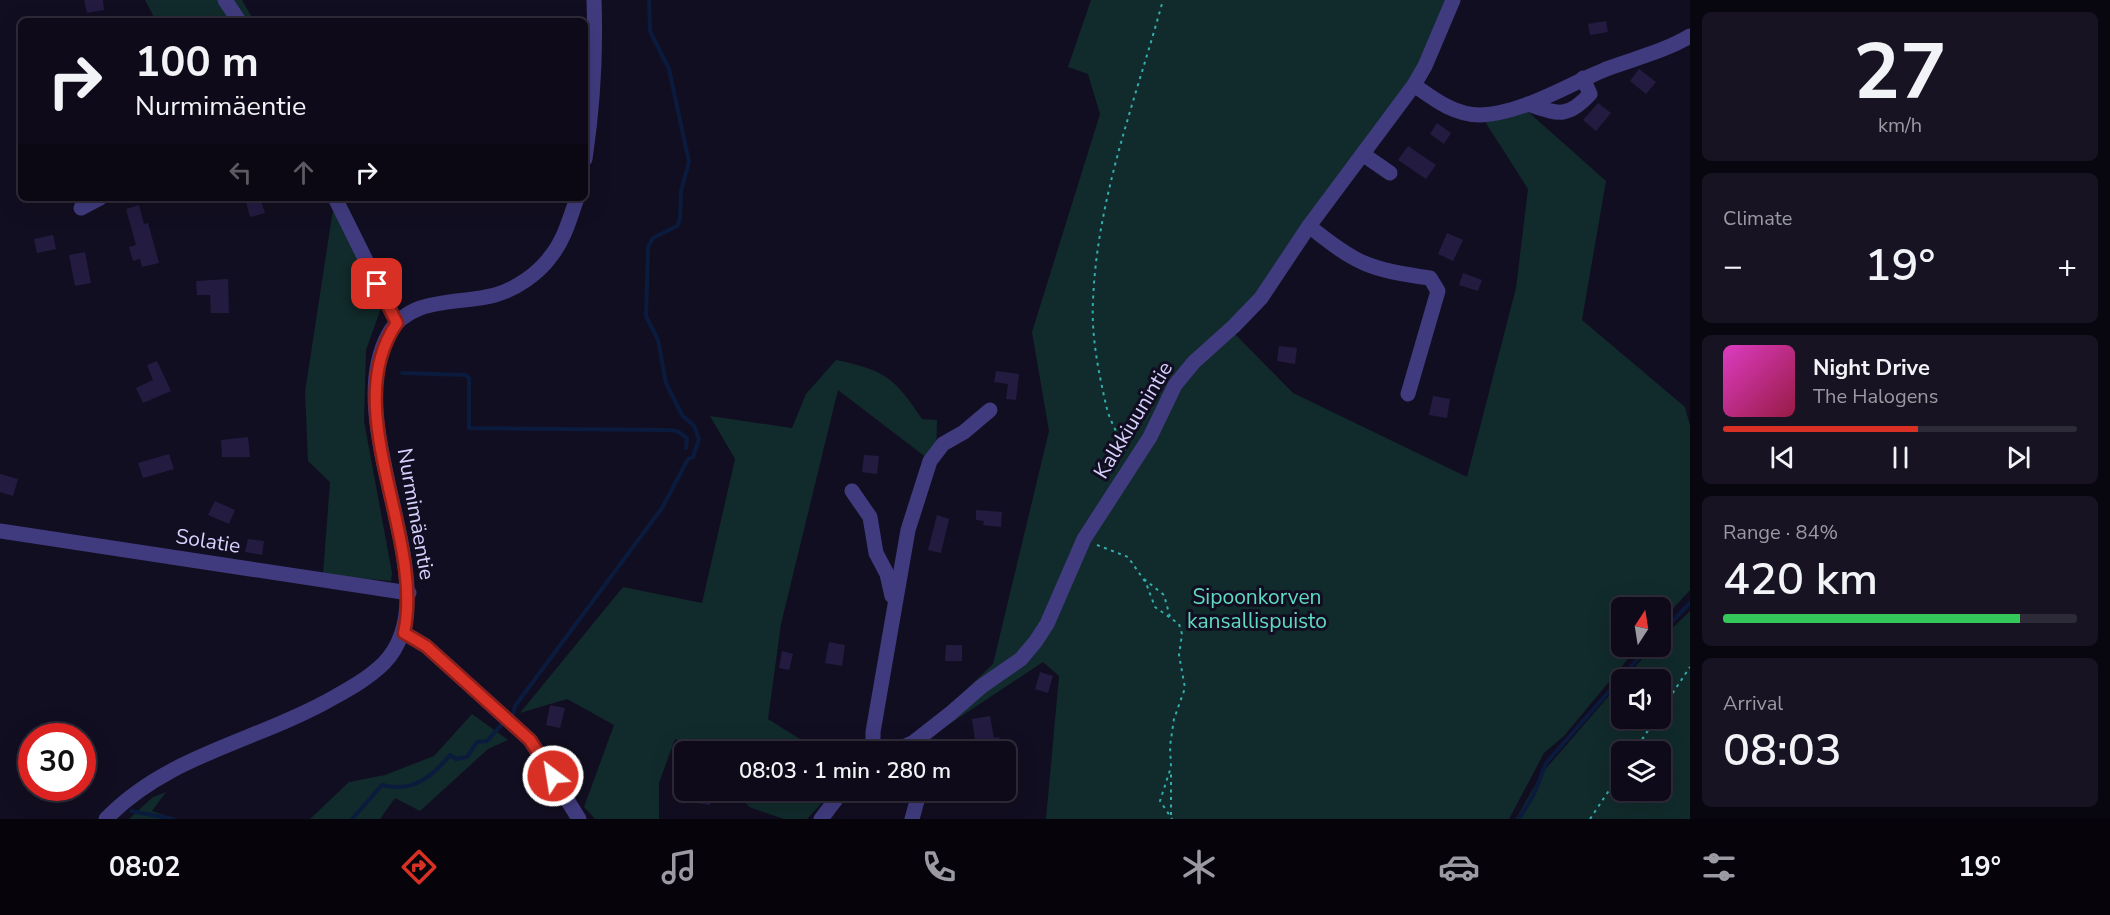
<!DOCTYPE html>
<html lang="en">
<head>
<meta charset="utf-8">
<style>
	:root { --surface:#0e0a19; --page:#171322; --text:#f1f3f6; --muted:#9b9aa2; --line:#2e2b38; --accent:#d93025 }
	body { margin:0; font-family:"Nunito Sans",sans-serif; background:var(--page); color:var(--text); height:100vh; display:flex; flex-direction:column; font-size:22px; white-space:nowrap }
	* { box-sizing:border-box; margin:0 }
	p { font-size:20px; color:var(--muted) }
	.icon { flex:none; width:33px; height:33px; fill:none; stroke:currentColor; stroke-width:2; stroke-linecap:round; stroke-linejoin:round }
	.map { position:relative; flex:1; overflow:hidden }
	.details { display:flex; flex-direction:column; gap:12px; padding:12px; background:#08060e; width:420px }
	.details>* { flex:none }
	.banner { position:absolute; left:18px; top:18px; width:570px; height:183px; border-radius:9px; box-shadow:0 6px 24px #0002,0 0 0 2px var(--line); background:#0e0a19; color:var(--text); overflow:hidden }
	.needle { width:39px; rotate:12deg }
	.buttons { position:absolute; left:1611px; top:597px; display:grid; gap:12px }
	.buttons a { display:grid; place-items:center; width:60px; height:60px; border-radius:9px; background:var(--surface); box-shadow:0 6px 24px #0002,0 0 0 2px var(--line); font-size:30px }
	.speed { position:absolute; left:18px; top:723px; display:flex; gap:12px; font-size:30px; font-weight:700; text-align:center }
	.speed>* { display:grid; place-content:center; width:78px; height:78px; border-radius:50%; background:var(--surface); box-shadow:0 6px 24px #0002,0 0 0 2px var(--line); line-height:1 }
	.speed .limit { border:9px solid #d22; background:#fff; color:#111 }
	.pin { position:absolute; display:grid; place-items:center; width:51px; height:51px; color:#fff; margin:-26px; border-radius:12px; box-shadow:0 3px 9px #0006 }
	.me { position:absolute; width:66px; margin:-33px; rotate:329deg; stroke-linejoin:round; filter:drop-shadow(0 0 4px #0008) }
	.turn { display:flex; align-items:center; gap:21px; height:126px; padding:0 18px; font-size:27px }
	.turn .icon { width:78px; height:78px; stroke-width:2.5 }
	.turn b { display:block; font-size:42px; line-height:51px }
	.lanes { display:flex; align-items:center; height:57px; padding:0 18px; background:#0003; justify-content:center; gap:30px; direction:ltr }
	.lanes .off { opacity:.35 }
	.big { font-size:45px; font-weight:600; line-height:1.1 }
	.details .tile { flex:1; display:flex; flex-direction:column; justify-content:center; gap:9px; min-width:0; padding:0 21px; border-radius:9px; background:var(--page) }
	.details .dial { align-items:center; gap:0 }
	.dial b { font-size:78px; line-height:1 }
	.song { display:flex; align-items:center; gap:18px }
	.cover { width:72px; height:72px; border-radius:9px; background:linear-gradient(135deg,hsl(310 70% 55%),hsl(340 70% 35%)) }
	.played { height:6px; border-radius:3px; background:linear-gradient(90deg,var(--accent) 55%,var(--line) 55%) }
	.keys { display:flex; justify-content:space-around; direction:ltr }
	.heat { display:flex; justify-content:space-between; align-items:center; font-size:33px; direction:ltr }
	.charge { height:9px; border-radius:4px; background:linear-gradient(90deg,#34c759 84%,var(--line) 0) }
	.trip { position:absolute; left:674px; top:741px; width:342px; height:60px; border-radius:9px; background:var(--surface); box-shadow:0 6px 24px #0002,0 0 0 2px var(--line); font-weight:600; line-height:60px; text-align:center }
	.menu { display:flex; height:96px; justify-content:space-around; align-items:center; background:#06040a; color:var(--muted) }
	.menu .icon { width:42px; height:42px }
	.menu .selected { color:var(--accent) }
	.menu b { font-size:27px; color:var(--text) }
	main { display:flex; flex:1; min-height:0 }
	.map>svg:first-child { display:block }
	.green { fill:#112a2b; fill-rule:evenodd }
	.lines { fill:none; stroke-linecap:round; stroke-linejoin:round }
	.stream { stroke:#0b1b3d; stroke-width:4 }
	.building { fill:#241b41 }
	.path { stroke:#32aeac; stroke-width:2; stroke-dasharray:3 4.5; stroke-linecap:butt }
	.minor { stroke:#403b7e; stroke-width:15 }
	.route-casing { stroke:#8d1f18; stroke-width:15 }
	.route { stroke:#d93025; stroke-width:10 }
	.labels { text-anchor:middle; stroke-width:6; stroke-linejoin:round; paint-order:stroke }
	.street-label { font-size:21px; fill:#d7d0fd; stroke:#120e21 }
	.park-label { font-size:21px; fill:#5fdac1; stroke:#120e21 }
</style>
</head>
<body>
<main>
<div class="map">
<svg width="1690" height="819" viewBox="0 0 1690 819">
	<rect width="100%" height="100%" fill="#120e21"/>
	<g class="green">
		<polygon points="145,0 242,0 254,21 156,21"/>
		<polygon points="1091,0 1453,0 1416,86 1234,333 1293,393 1467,477 1516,288 1528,189 1482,117 1525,109 1606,181 1582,320 1685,407 1690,426 1690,590 1661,622 1660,608 1622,608 1622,646 1638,647 1564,736 1544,753 1509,819 1046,819 1059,676 1043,662 933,735 925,729 993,664 1049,431 1032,332 1100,114 1088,74 1068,67"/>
		<polygon points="334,203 381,308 366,350 364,421 392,573 391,581 323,575 330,482 308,461 305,392"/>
		<path d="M836,360C885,370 895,378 922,419L937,420L936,465L838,390L781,624L768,719L819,751H695L675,739L659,783V819H595L584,807L614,725L567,699L520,713L623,587L702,603L735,459L710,416L792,428L806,394Z"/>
		<path d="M1690,611V819H1516L1542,773L1621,682L1622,718H1660V680L1624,679L1653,647L1660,646L1661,639ZM1622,752H1660V790H1622Z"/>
		<polygon points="472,714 508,740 488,749 420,811 395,798 380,819 310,819 349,782 385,775 434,756"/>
		<polygon points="737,791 833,791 807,819 784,819 749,807"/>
		<polygon points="166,792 152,811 176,819 129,819 153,797"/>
	</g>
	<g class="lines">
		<g class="stream">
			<polyline points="402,373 466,375 469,378 469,428 666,430 677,431 687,438 686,448"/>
			<polyline points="1660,634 1690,603"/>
			<polyline points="513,714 515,706 662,508 688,459 693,457 699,439 694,426 682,415 666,383 658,340 646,316 648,247 653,238 677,226 680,219 681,191 689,162 669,69 650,31 649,0"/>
			<polyline points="131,811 173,819"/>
			<path d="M352,819L382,785C412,793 432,777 450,755L456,759L467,757L477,742L487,741L503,723"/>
			<polyline points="1519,819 1534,794 1546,763 1649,646"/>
		</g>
	</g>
	<g class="building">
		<polygon points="84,0 103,0 104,10 87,13"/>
		<polygon points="1606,21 1608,32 1590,35 1588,24"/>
		<polygon points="1639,69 1656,82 1646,94 1630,81"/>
		<polygon points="1598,103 1611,113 1596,131 1583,120"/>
		<polygon points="1437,123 1451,133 1444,144 1430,134"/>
		<polygon points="1408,146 1436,165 1426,179 1398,160"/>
		<polygon points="245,198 260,198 265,213 250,217"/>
		<polygon points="139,205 144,224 148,223 159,263 142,267 140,259 133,261 129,247 136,245 126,209"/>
		<polygon points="1447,233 1463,240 1453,261 1438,254"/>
		<polygon points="53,235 56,249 37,253 34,239"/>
		<polygon points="85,252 91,283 75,286 69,255"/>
		<polygon points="1463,273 1482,280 1478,291 1459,285"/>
		<polygon points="228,279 229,313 211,313 210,295 197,295 196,281"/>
		<polygon points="1279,346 1297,348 1295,364 1277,361"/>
		<polygon points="157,361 171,391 143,403 136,388 153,380 147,365"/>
		<polygon points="996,371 1019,374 1016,400 1006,399 1008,384 994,382"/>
		<polygon points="1433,396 1450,399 1447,418 1429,415"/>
		<polygon points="248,437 250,457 222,457 221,440"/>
		<polygon points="169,454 174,469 143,478 138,463"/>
		<polygon points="864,455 879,456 877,474 862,472"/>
		<polygon points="0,474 18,479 13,496 0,492"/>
		<polygon points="215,501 235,510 229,524 208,515"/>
		<polygon points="976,510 1002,512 1001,527 983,525 984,521 976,520"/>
		<polygon points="937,515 949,519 941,553 928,550"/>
		<polygon points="248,539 264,541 262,555 245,552"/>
		<polygon points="829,642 845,645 842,666 825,663"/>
		<polygon points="946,645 962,645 962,661 945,661"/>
		<polygon points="782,651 793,654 789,670 779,668"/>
		<polygon points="1040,672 1053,676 1048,693 1035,689"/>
		<polygon points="550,705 565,708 560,728 546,725"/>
		<polygon points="990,716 994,738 999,737 1001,752 973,752 972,741 975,740 972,719"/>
		<polygon points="683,790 712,790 710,805 682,801"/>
	</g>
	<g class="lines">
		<g class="path">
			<path d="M1125,451C1120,437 1111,424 1107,409C1099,375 1091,336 1093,301C1097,197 1136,99 1163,0"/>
			<polyline points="1097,545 1128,557 1146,583 1155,607 1179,624 1182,634 1179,655 1185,688 1174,719 1170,746 1171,767 1160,801 1172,819"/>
			<polyline points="1144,579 1164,595 1170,617"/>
			<polyline points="1660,712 1690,667"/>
			<polyline points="1634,752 1656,718"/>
			<polyline points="1171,815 1171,770"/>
			<polyline points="1590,819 1622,771"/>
		</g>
		<g class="minor">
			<polyline points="225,0 239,21"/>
			<path d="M1414,85C1434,99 1454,115 1480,115C1525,113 1568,84 1609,68C1636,58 1665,51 1690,36"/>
			<path d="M1528,104C1558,114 1567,119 1590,94L1583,78"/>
			<polyline points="1364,155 1390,173"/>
			<path d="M585,159C593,106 596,54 594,0"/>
			<polyline points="335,198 397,323"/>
			<polyline points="81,208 100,198"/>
			<path d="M1309,226C1356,264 1370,270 1430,278L1438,291L1408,394"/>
			<polyline points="852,491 870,517 876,553 887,574 892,596"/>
			<polyline points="0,531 409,593"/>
			<polyline points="404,633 426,646 530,740 579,819"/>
			<polyline points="873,752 873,732 908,530 930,461 943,444 964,432 990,410"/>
			<polyline points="892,752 914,742 951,713 982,686 1021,659 1036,641 1047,624 1084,539 1150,437 1175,385 1194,362 1234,326 1261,298 1309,226 1414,85 1425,66 1453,0"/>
			<path d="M106,819C167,755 257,741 331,699C349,689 369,678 384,663C454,591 338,428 388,335C410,295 459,305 495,295C516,289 538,274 551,256C564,240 570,218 577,198"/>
			<polyline points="821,819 843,790"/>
			<polyline points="912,819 920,790"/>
		</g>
	</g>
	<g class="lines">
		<g class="route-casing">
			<path id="route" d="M377,284L397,323C337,408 425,537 404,633L426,646L530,740L553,776"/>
		</g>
		<use href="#route" class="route"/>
	</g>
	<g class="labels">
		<g class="street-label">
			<text transform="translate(1133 420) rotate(-59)" y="7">Kalkkiuunintie</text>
			<text transform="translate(416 514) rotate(80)" y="7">Nurmimäentie</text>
			<text transform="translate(208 541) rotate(9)" y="7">Solatie</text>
		</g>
		<g class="park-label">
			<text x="1257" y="604">Sipoonkorven<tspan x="1257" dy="24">kansallispuisto</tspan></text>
		</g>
	</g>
</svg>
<div class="buttons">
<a><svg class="needle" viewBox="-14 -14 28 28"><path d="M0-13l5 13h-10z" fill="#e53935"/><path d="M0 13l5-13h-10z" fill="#9b9aa2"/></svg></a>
<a><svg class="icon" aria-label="sound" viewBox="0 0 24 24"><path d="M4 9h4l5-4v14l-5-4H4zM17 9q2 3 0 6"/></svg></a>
<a><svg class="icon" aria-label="layers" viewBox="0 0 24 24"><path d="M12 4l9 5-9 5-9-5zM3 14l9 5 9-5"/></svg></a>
</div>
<div class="speed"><div class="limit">30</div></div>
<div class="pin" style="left:377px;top:284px;background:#d93025"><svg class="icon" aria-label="arrive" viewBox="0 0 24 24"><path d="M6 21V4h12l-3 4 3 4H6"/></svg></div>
<svg class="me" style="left:553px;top:776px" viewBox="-20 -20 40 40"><circle r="17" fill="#d93025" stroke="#fff" stroke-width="3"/><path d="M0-11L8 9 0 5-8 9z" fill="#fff"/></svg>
<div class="trip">08:03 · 1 min · 280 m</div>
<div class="banner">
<div class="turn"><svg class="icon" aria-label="right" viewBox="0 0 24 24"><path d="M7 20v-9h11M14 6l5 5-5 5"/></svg><div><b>100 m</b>Nurmimäentie</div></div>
<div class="lanes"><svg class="icon off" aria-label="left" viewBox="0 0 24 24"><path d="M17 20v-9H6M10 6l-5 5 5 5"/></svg><svg class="icon off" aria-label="ahead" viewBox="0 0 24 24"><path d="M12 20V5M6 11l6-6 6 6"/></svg><svg class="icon" aria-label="right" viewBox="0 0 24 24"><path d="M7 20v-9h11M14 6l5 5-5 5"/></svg></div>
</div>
</div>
<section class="details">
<div class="tile dial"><b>27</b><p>km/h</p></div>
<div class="tile"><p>Climate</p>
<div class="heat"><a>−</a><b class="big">19°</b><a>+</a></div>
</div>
<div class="tile">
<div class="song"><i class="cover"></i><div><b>Night Drive</b><p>The Halogens</p></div></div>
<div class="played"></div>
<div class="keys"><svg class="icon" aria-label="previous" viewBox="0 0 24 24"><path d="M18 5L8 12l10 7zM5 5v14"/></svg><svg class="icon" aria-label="pause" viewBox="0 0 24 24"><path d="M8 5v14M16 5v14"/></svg><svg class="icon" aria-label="next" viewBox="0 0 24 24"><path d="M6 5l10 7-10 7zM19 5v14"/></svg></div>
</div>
<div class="tile"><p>Range · 84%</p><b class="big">420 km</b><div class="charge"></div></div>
<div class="tile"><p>Arrival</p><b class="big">08:03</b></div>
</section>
</main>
<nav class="menu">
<b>08:02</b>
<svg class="icon selected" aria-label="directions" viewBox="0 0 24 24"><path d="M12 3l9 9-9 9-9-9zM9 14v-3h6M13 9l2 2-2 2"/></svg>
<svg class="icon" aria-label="music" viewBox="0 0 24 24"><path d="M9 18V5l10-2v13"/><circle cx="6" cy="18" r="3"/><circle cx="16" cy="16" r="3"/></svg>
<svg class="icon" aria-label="phone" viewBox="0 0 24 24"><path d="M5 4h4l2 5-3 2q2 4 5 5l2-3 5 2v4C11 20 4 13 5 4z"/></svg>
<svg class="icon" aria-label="climate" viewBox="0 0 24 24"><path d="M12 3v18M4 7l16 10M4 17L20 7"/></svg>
<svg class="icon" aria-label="car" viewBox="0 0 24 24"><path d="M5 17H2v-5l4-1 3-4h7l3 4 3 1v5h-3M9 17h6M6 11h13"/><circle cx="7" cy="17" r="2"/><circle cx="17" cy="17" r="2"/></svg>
<svg class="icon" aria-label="filters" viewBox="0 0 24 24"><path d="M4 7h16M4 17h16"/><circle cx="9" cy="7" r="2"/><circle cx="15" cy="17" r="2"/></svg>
<b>19°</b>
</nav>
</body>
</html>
